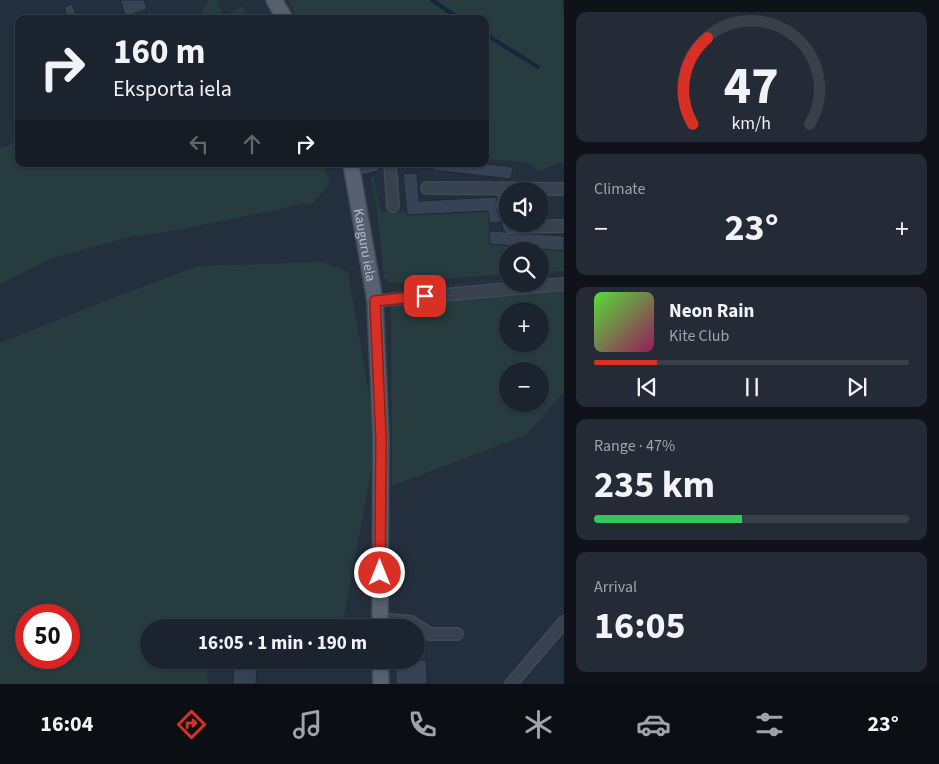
<!DOCTYPE html>
<html lang="en">
<head>
<meta charset="utf-8">
<style>
	:root { --surface:#1b232e; --page:#242b36; --text:#f1f3f6; --muted:#a0a4aa; --line:#39404a; --accent:#d93025 }
	body { margin:0; font-family:"Source Sans 3",sans-serif; background:var(--page); color:var(--text); height:100vh; display:flex; flex-direction:column; font-size:19px; white-space:nowrap }
	* { box-sizing:border-box; margin:0 }
	p { font-size:16px; color:var(--muted) }
	.icon { flex:none; width:28px; height:28px; fill:none; stroke:currentColor; stroke-width:2; stroke-linecap:round; stroke-linejoin:round }
	.map { position:relative; flex:1; overflow:hidden }
	.details { display:flex; flex-direction:column; gap:12px; padding:12px; background:#0f1319; width:375px }
	.details>* { flex:none }
	.guide { position:absolute; left:15px; top:15px; width:474px; height:152px; border-radius:10px; box-shadow:0 1px 4px #0004,0 0 0 1px var(--line); background:#1b232e; color:var(--text); overflow:hidden }
	.controls { position:absolute; left:499px; top:182px; display:grid; gap:10px }
	.controls a { display:grid; place-items:center; width:50px; height:50px; border-radius:50%; background:var(--surface); box-shadow:0 1px 4px #0004,0 0 0 1px var(--line); font-size:25px }
	.speed { position:absolute; left:15px; top:604px; display:flex; gap:10px; font-size:25px; font-weight:700; text-align:center }
	.speed>* { display:grid; place-content:center; width:65px; height:65px; border-radius:50%; background:var(--surface); box-shadow:0 1px 4px #0004,0 0 0 1px var(--line); line-height:1 }
	.speed .limit { border:8px solid #d22; background:#fff; color:#111 }
	.pin { position:absolute; display:grid; place-items:center; width:42px; height:42px; color:#fff; margin:-21px; border-radius:10px; box-shadow:0 2px 8px #0006 }
	.me { position:absolute; width:55px; margin:-28px; rotate:0deg; stroke-linejoin:round; filter:drop-shadow(0 0 4px #0008) }
	.turn { display:flex; align-items:center; gap:18px; height:105px; padding:0 15px; font-size:22px }
	.turn .icon { width:65px; height:65px; stroke-width:2.5 }
	.turn b { display:block; font-size:35px; line-height:42px }
	.lanes { display:flex; align-items:center; height:48px; padding:0 15px; background:#0003; justify-content:center; gap:25px; direction:ltr }
	.lanes .off { opacity:.35 }
	.big { font-size:38px; font-weight:700; line-height:1.1 }
	.details .card { flex:1; display:flex; flex-direction:column; justify-content:center; gap:8px; min-width:0; padding:0 18px; border-radius:10px; background:var(--page) }
	.details .dial { align-items:center; gap:0 }
	.dial svg { height:130px; overflow:visible; fill:none; stroke:var(--line); stroke-width:7; stroke-linecap:round; text-anchor:middle }
	.dial text { fill:var(--text); stroke:none }
	.song { display:flex; align-items:center; gap:15px }
	.cover { width:60px; height:60px; border-radius:8px; background:linear-gradient(135deg,hsl(110 70% 55%),hsl(330 70% 35%)) }
	.played { height:5px; border-radius:2px; background:linear-gradient(90deg,var(--accent) 20%,var(--line) 20%) }
	.keys { display:flex; justify-content:space-around; direction:ltr }
	.heat { display:flex; justify-content:space-between; align-items:center; font-size:28px; direction:ltr }
	.charge { height:8px; border-radius:4px; background:linear-gradient(90deg,#34c759 47%,var(--line) 0) }
	.trip { position:absolute; left:140px; top:619px; width:285px; height:50px; border-radius:25px; background:var(--surface); box-shadow:0 1px 4px #0004,0 0 0 1px var(--line); font-weight:700; line-height:50px; text-align:center }
	.tabs { display:flex; height:80px; justify-content:space-around; align-items:center; background:#0b0e12; color:var(--muted) }
	.tabs .icon { width:35px; height:35px }
	.tabs .active { color:var(--accent) }
	.tabs b { font-size:22px; color:var(--text) }
	main { display:flex; flex:1; min-height:0 }
	.map>svg:first-child { display:block }
	.green { fill:#263c3f; fill-rule:evenodd }
	.lines { fill:none; stroke-linecap:round; stroke-linejoin:round }
	.stream { stroke:#17263c; stroke-width:4 }
	.building { fill:#364354; stroke:#1f2835 }
	.minor-casing { stroke:#414a57; stroke-width:14 }
	.major-casing { stroke:#414a57; stroke-width:18 }
	.minor { stroke:#38414e; stroke-width:11 }
	.major { stroke:#56606e; stroke-width:15 }
	.route-casing { stroke:#8d1f18; stroke-width:12 }
	.route { stroke:#d93025; stroke-width:9 }
	.labels { text-anchor:middle; stroke-width:5; stroke-linejoin:round; paint-order:stroke }
	.street-label { font-size:14px; fill:#b4bcc9; stroke:#1d2633 }
</style>
</head>
<body>
<main>
<div class="map">
<svg width="564" height="684" viewBox="0 0 564 684">
	<rect width="100%" height="100%" fill="#242f3e"/>
	<g class="green">
		<polygon points="209,0 217,0 223,17 242,6 249,19 198,19"/>
		<polygon points="288,0 562,0 564,16 564,165 560,162 539,171 526,162 485,159 485,19 298,19"/>
		<polygon points="19,137 19,164 322,164 330,183 314,202 178,230 130,237 52,258 0,284 0,148 8,146"/>
		<polygon points="373,177 381,212 406,211 407,215 413,215 488,211 490,244 564,251 564,271 540,272 540,251 508,251 507,274 395,283 387,281 384,277 376,201 371,178"/>
		<path d="M323,262L348,272L377,441L344,617L286,627L149,628V660H208L207,684H0V343L115,297L198,266ZM26,615H69V658H26Z"/>
		<polygon points="507,279 507,280 400,291 387,291"/>
		<path d="M564,291V392L526,435L392,486L391,307L400,304L494,295ZM508,311H540V344H508ZM508,371H540V404H508Z"/>
	</g>
	<g class="lines">
		<g class="stream">
			<polyline points="432,0 460,19"/>
			<polyline points="485,34 538,67"/>
		</g>
	</g>
	<g class="building">
		<polygon points="120,0 144,0 147,9 126,17"/>
		<polygon points="72,4 78,19 68,19 64,7"/>
		<polygon points="433,164 485,164 513,167 511,179 433,170"/>
		<polygon points="417,173 419,201 497,197 496,207 502,222 489,223 488,211 407,215 403,174"/>
		<polygon points="489,231 506,232 511,234 534,234 564,236 564,251 490,244"/>
		<polygon points="396,660 426,660 427,684 396,684"/>
		<polygon points="234,662 257,663 256,684 233,684"/>
	</g>
	<g class="lines">
		<g class="minor-casing">
			<g id="minor">
				<polyline points="390,164 393,206"/>
				<polyline points="353,169 373,164"/>
				<polyline points="427,188 564,189"/>
				<polyline points="507,189 503,205 508,217"/>
				<polyline points="510,224 511,227 564,226"/>
				<polyline points="375,301 564,284"/>
				<polyline points="380,619 411,622 430,634 457,634"/>
				<polyline points="511,684 564,622"/>
			</g>
		</g>
		<g class="major-casing">
			<g id="major">
				<polyline points="274,0 285,19"/>
				<path id="s1" d="M351,164L375,301L381,438L380,628"/>
				<polyline points="380,660 381,684"/>
			</g>
		</g>
		<use href="#minor" class="minor"/>
		<use href="#major" class="major"/>
	</g>
	<g class="lines">
		<g class="route-casing">
			<polyline id="route" points="380,573 381,438 375,301 425,296"/>
		</g>
		<use href="#route" class="route"/>
	</g>
	<g class="labels">
		<g class="street-label">
			<text dy="5" stroke="none"><textPath href="#s1" startOffset="82">Kauguru iela</textPath></text>
		</g>
	</g>
</svg>
<div class="controls">
<a><svg class="icon" aria-label="sound" viewBox="0 0 24 24"><path d="M4 9h4l5-4v14l-5-4H4zM17 9q2 3 0 6"/></svg></a>
<a><svg class="icon" aria-label="search" viewBox="0 0 24 24"><circle cx="10" cy="10" r="6"/><path d="M15 15l6 6"/></svg></a>
<a>+</a>
<a>−</a>
</div>
<div class="speed"><div class="limit">50</div></div>
<div class="pin" style="left:425px;top:296px;background:#d93025"><svg class="icon" aria-label="arrive" viewBox="0 0 24 24"><path d="M6 21V4h12l-3 4 3 4H6"/></svg></div>
<svg class="me" style="left:380px;top:573px" viewBox="-20 -20 40 40"><circle r="17" fill="#d93025" stroke="#fff" stroke-width="3"/><path d="M0-11L8 9 0 5-8 9z" fill="#fff"/></svg>
<div class="trip">16:05 · 1 min · 190 m</div>
<div class="guide">
<div class="turn"><svg class="icon" aria-label="right" viewBox="0 0 24 24"><path d="M7 20v-9h11M14 6l5 5-5 5"/></svg><div><b>160 m</b>Eksporta iela</div></div>
<div class="lanes"><svg class="icon off" aria-label="left" viewBox="0 0 24 24"><path d="M17 20v-9H6M10 6l-5 5 5 5"/></svg><svg class="icon off" aria-label="ahead" viewBox="0 0 24 24"><path d="M12 20V5M6 11l6-6 6 6"/></svg><svg class="icon" aria-label="right" viewBox="0 0 24 24"><path d="M7 20v-9h11M14 6l5 5-5 5"/></svg></div>
</div>
</div>
<section class="details">
<div class="card dial"><svg viewBox="0 0 100 80">
<path d="M14 69A42 42 0 1 1 86 69"/>
<path d="M14 69A42 42 0 0 1 23 16" stroke="#d93025"/>
<text x="50" y="56" font-size="32" font-weight="700">47</text>
<text x="50" y="72" font-size="11">km/h</text>
</svg></div>
<div class="card"><p>Climate</p>
<div class="heat"><a>−</a><b class="big">23°</b><a>+</a></div>
</div>
<div class="card">
<div class="song"><i class="cover"></i><div><b>Neon Rain</b><p>Kite Club</p></div></div>
<div class="played"></div>
<div class="keys"><svg class="icon" aria-label="previous" viewBox="0 0 24 24"><path d="M18 5L8 12l10 7zM5 5v14"/></svg><svg class="icon" aria-label="pause" viewBox="0 0 24 24"><path d="M8 5v14M16 5v14"/></svg><svg class="icon" aria-label="next" viewBox="0 0 24 24"><path d="M6 5l10 7-10 7zM19 5v14"/></svg></div>
</div>
<div class="card"><p>Range · 47%</p><b class="big">235 km</b><div class="charge"></div></div>
<div class="card"><p>Arrival</p><b class="big">16:05</b></div>
</section>
</main>
<nav class="tabs">
<b>16:04</b>
<svg class="icon active" aria-label="directions" viewBox="0 0 24 24"><path d="M12 3l9 9-9 9-9-9zM9 14v-3h6M13 9l2 2-2 2"/></svg>
<svg class="icon" aria-label="music" viewBox="0 0 24 24"><path d="M9 18V5l10-2v13"/><circle cx="6" cy="18" r="3"/><circle cx="16" cy="16" r="3"/></svg>
<svg class="icon" aria-label="phone" viewBox="0 0 24 24"><path d="M5 4h4l2 5-3 2q2 4 5 5l2-3 5 2v4C11 20 4 13 5 4z"/></svg>
<svg class="icon" aria-label="climate" viewBox="0 0 24 24"><path d="M12 3v18M4 7l16 10M4 17L20 7"/></svg>
<svg class="icon" aria-label="car" viewBox="0 0 24 24"><path d="M5 17H2v-5l4-1 3-4h7l3 4 3 1v5h-3M9 17h6M6 11h13"/><circle cx="7" cy="17" r="2"/><circle cx="17" cy="17" r="2"/></svg>
<svg class="icon" aria-label="filters" viewBox="0 0 24 24"><path d="M4 7h16M4 17h16"/><circle cx="9" cy="7" r="2"/><circle cx="15" cy="17" r="2"/></svg>
<b>23°</b>
</nav>
</body>
</html>
